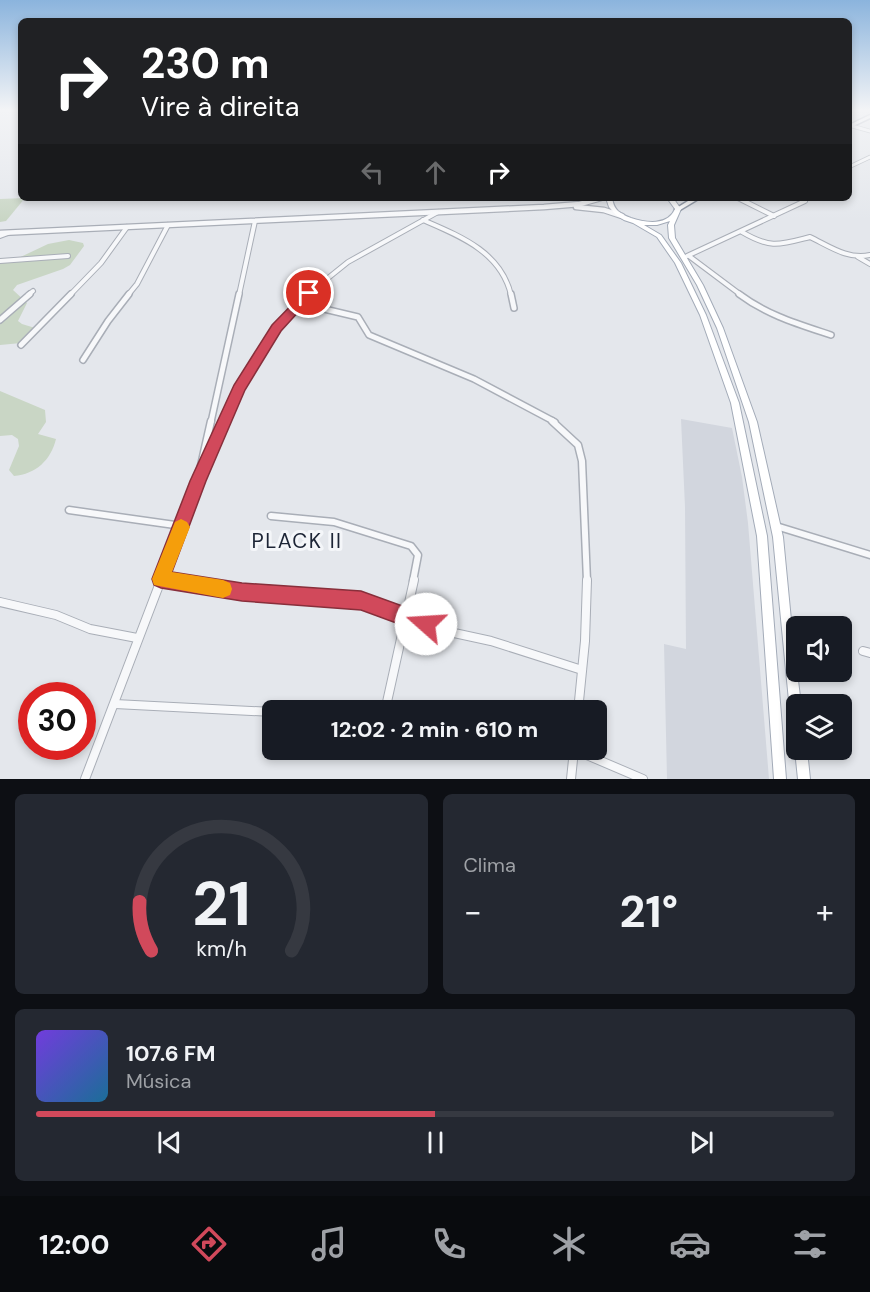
<!DOCTYPE html>
<html lang="pt">
<head>
<meta charset="utf-8">
<style>
	:root { --surface:#171b24; --page:#242831; --text:#f1f3f6; --muted:#9ea1a6; --line:#363941; --accent:#d1495b }
	body { margin:0; font-family:"DM Sans",sans-serif; background:var(--page); color:var(--text); height:100vh; display:flex; flex-direction:column; font-size:22px; white-space:nowrap }
	* { box-sizing:border-box; margin:0 }
	p { font-size:20px; color:var(--muted) }
	.icon { flex:none; width:33px; height:33px; fill:none; stroke:currentColor; stroke-width:2; stroke-linecap:round; stroke-linejoin:round }
	.map { position:relative; height:779px; overflow:hidden }
	.sheet { display:flex; flex-direction:column; gap:15px; padding:15px; background:#0d0f14; flex:1 }
	.sheet>* { flex:none }
	.banner { position:absolute; left:18px; top:18px; width:834px; height:183px; border-radius:9px; box-shadow:0 3px 9px #0003; background:#202124; color:#fff; overflow:hidden }
	.controls { position:absolute; left:786px; top:616px; display:grid; gap:12px }
	.controls a { display:grid; place-items:center; width:66px; height:66px; border-radius:9px; background:var(--surface); box-shadow:0 3px 9px #0003; font-size:30px }
	.speed { position:absolute; left:18px; top:682px; display:flex; gap:12px; font-size:30px; font-weight:700; text-align:center }
	.speed>* { display:grid; place-content:center; width:78px; height:78px; border-radius:50%; background:var(--surface); box-shadow:0 3px 9px #0003; line-height:1 }
	.speed .limit { border:9px solid #d22; background:#fff; color:#111 }
	.pin { position:absolute; display:grid; place-items:center; width:51px; height:51px; color:#fff; margin:-26px; border:3px solid #fff; border-radius:50%; box-shadow:0 2px 6px #0007 }
	.me { position:absolute; width:66px; margin:-33px; rotate:289deg; stroke-linejoin:round; filter:drop-shadow(0 0 4px #0008) }
	.turn { display:flex; align-items:center; gap:21px; height:126px; padding:0 24px; font-size:27px }
	.turn .icon { width:78px; height:78px; stroke-width:2.5 }
	.turn b { display:block; font-size:42px; line-height:51px }
	.lanes { display:flex; align-items:center; height:57px; padding:0 24px; background:#0003; justify-content:center; gap:30px; direction:ltr }
	.lanes .off { opacity:.35 }
	.big { font-size:45px; font-weight:700; line-height:1.1 }
	.sheet .widget { flex:1; display:flex; flex-direction:column; justify-content:center; gap:9px; min-width:0; padding:0 21px; border-radius:9px; background:var(--page) }
	.sheet .dial { align-items:center; gap:0 }
	.dial svg { height:156px; overflow:visible; fill:none; stroke:var(--line); stroke-width:7; stroke-linecap:round; text-anchor:middle }
	.dial text { fill:var(--text); stroke:none }
	.song { display:flex; align-items:center; gap:18px }
	.cover { width:72px; height:72px; border-radius:9px; background:linear-gradient(135deg,hsl(260 70% 55%),hsl(200 70% 35%)) }
	.played { height:6px; border-radius:3px; background:linear-gradient(90deg,var(--accent) 50%,var(--line) 50%) }
	.keys { display:flex; justify-content:space-around; direction:ltr }
	.heat { display:flex; justify-content:space-between; align-items:center; font-size:33px; direction:ltr }
	.sheet .tiles { flex:1; display:grid; gap:15px; grid-template-columns:1fr 1fr }
	.widget:last-child { grid-column:span 2 }
	.trip { position:absolute; left:262px; top:700px; width:345px; height:60px; border-radius:9px; background:var(--surface); box-shadow:0 3px 9px #0003; font-weight:700; line-height:60px; text-align:center }
	.tabs { display:flex; height:96px; justify-content:space-around; align-items:center; background:#090b0e; color:var(--muted) }
	.tabs .icon { width:42px; height:42px }
	.tabs .selected { color:var(--accent) }
	.tabs b { font-size:27px; color:var(--text) }
	.map>svg:first-child { display:block }
	.built { fill:#d2d6de }
	.green { fill:#c9d6c5 }
	.lines { fill:none; stroke-linecap:round; stroke-linejoin:round }
	.minor-far4-casing { stroke:#a9aeb7; stroke-width:4.5 }
	.minor-far3-casing { stroke:#a9aeb7; stroke-width:6 }
	.minor-far2-casing { stroke:#a9aeb7; stroke-width:8 }
	.minor-far1-casing { stroke:#a9aeb7; stroke-width:9 }
	.minor-casing { stroke:#a9aeb7; stroke-width:10 }
	.tertiary-casing { stroke:#a9aeb7; stroke-width:7 }
	.primary-casing { stroke:#a3abb8; stroke-width:2 }
	.trunk-casing { stroke:#8b94a3; stroke-width:3 }
	.minor-far4 { stroke:#f7f8fa; stroke-width:3 }
	.minor-far3 { stroke:#f7f8fa; stroke-width:4 }
	.minor-far2 { stroke:#f7f8fa; stroke-width:5 }
	.minor-far1 { stroke:#f7f8fa; stroke-width:6 }
	.minor { stroke:#f7f8fa; stroke-width:8 }
	.tertiary { stroke:#f7f8fa; stroke-width:4.5 }
	.primary { fill:#fff; fill-rule:evenodd }
	.trunk { fill:#fff; fill-rule:evenodd }
	.route { fill:#d1495b; stroke:#882f3b; stroke-width:1.5 }
	.slow { fill:#f59e0b }
	.labels { text-anchor:middle; stroke-width:6; stroke-linejoin:round; paint-order:stroke }
	.near-neighbourhood-label { font-size:21px; letter-spacing:1.5px; fill:#1d2536; stroke:#f4f6f9 }
</style>
</head>
<body>
<div class="map">
<svg width="870" height="779" viewBox="0 0 870 779">
	<rect width="100%" height="100%" fill="#e4e7ec"/>
	<polygon class="built" points="681,419 732,428 742,477 748,523 769,779 667,779 664,644 686,649 685,507"/>
	<g class="green">
		<polygon points="25,198 6,221 0,222 0,199"/>
		<polygon points="69,240 83,243 84,246 70,265 63,269 17,285 13,290 27,303 18,321 22,324 35,328 21,343 0,345 0,260 10,262 48,244"/>
		<path d="M0,391L45,410L46,422L38,434L56,439C51,460 36,474 14,476L9,470L19,446L18,439L12,435L0,436Z"/>
	</g>
	<g class="lines">
		<g class="minor-far4-casing">
			<g id="minor-far4">
				<polyline points="852,126 870,131"/>
				<polyline points="849,167 870,157"/>
			</g>
		</g>
		<g class="minor-far3-casing">
			<g id="minor-far3">
				<polyline points="738,198 774,216"/>
				<path d="M423,220C460,236 501,252 511,295"/>
				<path d="M742,232C771,249 779,245 810,237C829,246 848,260 870,255"/>
				<polyline points="0,236 8,233"/>
				<polyline points="687,256 805,201"/>
				<polyline points="689,256 741,295"/>
				<polyline points="858,257 870,264"/>
				<polyline points="0,261 68,256"/>
				<polyline points="28,295 33,291"/>
				<polyline points="70,295 101,263 127,227"/>
				<polyline points="128,295 137,284 168,225"/>
				<polyline points="239,295 255,221"/>
				<polyline points="307,295 348,262 438,212"/>
			</g>
		</g>
		<g class="minor-far2-casing">
			<g id="minor-far2">
				<polyline points="511,294 514,308"/>
				<path d="M739,294C767,315 798,324 831,335"/>
				<polyline points="299,303 358,317 369,335 474,379 555,422"/>
				<polyline points="0,320 30,294"/>
				<polyline points="21,345 71,294"/>
				<polyline points="83,360 108,321 129,294"/>
				<polyline points="211,422 239,294"/>
				<path d="M224,422C246,375 271,330 309,294"/>
			</g>
		</g>
		<g class="minor-far1-casing">
			<g id="minor-far1">
				<polyline points="552,421 578,445 582,461 587,581"/>
				<polyline points="200,470 211,421"/>
				<polyline points="69,510 182,526"/>
				<polyline points="271,516 334,522 411,546 418,555 413,581"/>
				<polyline points="776,526 870,555"/>
				<polyline points="161,579 175,581"/>
				<polyline points="160,581 224,421"/>
			</g>
		</g>
		<g class="minor-casing">
			<g id="minor">
				<polyline points="165,580 242,592 361,601 445,631 491,641 582,670"/>
				<polyline points="0,602 56,615 90,629 137,638"/>
				<polyline points="863,651 870,653"/>
				<polyline points="115,704 273,712"/>
				<polyline points="385,711 414,580"/>
				<polyline points="578,711 585,641 587,580"/>
				<polyline points="575,750 643,779"/>
				<polyline points="85,779 161,580"/>
				<polyline points="571,779 574,750"/>
			</g>
		</g>
		<g class="tertiary-casing">
			<g id="tertiary">
				<polyline points="576,207 604,210 622,216"/>
				<polyline points="0,233 544,207 580,204 601,198"/>
			</g>
		</g>
		<g class="primary-casing">
			<g id="primary">
				<path d="M606,198H612C613,203 614,207 618,211C623,215 626,216 631,218C646,223 668,226 675,209L667,198H673L681,209L674,225L675,238L703,285L723,328L757,422L783,537L796,672H797L801,705H796V717L792,715L790,711L773,537L749,422L717,328L697,285L669,238L668,225L670,221L657,225H644L661,235L681,263L706,315L739,403L767,536L786,779H774L757,536L731,403L700,315L675,263L657,237L633,223L624,220L616,215L609,207Z"/>
				<polygon points="796,746 796,750 807,750 810,779 798,779 795,750"/>
			</g>
		</g>
		<g class="trunk-casing">
			<g id="trunk">
				<polygon points="870,115 870,118 849,128 849,125"/>
				<polygon points="693,198 700,198 680,210 675,209"/>
			</g>
		</g>
		<use href="#minor-far4" class="minor-far4"/>
		<use href="#minor-far3" class="minor-far3"/>
		<use href="#minor-far2" class="minor-far2"/>
		<use href="#minor-far1" class="minor-far1"/>
		<use href="#minor" class="minor"/>
		<use href="#tertiary" class="tertiary"/>
		<use href="#primary" class="primary"/>
		<use href="#trunk" class="trunk"/>
	</g>
	<linearGradient id="sky" x2="0" y2="1"><stop stop-color="#8bb4dd"/><stop offset="0.5" stop-color="#f3f4f6"/><stop offset="1" stop-color="#f3f4f6" stop-opacity="0"/></linearGradient>
	<rect width="870" height="220" fill="url(#sky)"/>
	<polygon class="route" points="309,289 313,291 313,296 281,331 245,390 206,481 172,572 242,583 361,591 433,617 435,624 433,631 426,634 361,610 242,601 161,588 154,585 152,579 190,481 234,385 272,325 305,291"/>
	<polygon class="slow" points="181,519 187,522 190,527 172,572 223,580 230,583 232,589 230,595 223,598 154,585 152,579 175,522"/>
	<g class="labels">
		<g class="near-neighbourhood-label">
			<text x="297" y="548">PLACK II</text>
		</g>
	</g>
</svg>
<div class="controls">
<a><svg class="icon" aria-label="sound" viewBox="0 0 24 24"><path d="M4 9h4l5-4v14l-5-4H4zM17 9q2 3 0 6"/></svg></a>
<a><svg class="icon" aria-label="layers" viewBox="0 0 24 24"><path d="M12 4l9 5-9 5-9-5zM3 14l9 5 9-5"/></svg></a>
</div>
<div class="speed"><div class="limit">30</div></div>
<div class="pin" style="left:309px;top:293px;background:#d93025"><svg class="icon" aria-label="arrive" viewBox="0 0 24 24"><path d="M6 21V4h12l-3 4 3 4H6"/></svg></div>
<svg class="me" style="left:426px;top:624px" viewBox="-20 -20 40 40"><circle r="19" fill="#fff"/><path d="M0-13L10 11 0 6-10 11z" fill="#d1495b"/></svg>
<div class="trip">12:02 · 2 min · 610 m</div>
<div class="banner">
<div class="turn"><svg class="icon" aria-label="right" viewBox="0 0 24 24"><path d="M7 20v-9h11M14 6l5 5-5 5"/></svg><div><b>230 m</b>Vire à direita</div></div>
<div class="lanes"><svg class="icon off" aria-label="left" viewBox="0 0 24 24"><path d="M17 20v-9H6M10 6l-5 5 5 5"/></svg><svg class="icon off" aria-label="ahead" viewBox="0 0 24 24"><path d="M12 20V5M6 11l6-6 6 6"/></svg><svg class="icon" aria-label="right" viewBox="0 0 24 24"><path d="M7 20v-9h11M14 6l5 5-5 5"/></svg></div>
</div>
</div>
<section class="sheet">
<div class="tiles">
<div class="widget dial"><svg viewBox="0 0 100 80">
<path d="M14 69A42 42 0 1 1 86 69"/>
<path d="M14 69A42 42 0 0 1 8 44" stroke="#d1495b"/>
<text x="50" y="56" font-size="32" font-weight="700">21</text>
<text x="50" y="72" font-size="11">km/h</text>
</svg></div>
<div class="widget"><p>Clima</p>
<div class="heat"><a>−</a><b class="big">21°</b><a>+</a></div>
</div>
<div class="widget">
<div class="song"><i class="cover"></i><div><b>107.6 FM</b><p>Música</p></div></div>
<div class="played"></div>
<div class="keys"><svg class="icon" aria-label="previous" viewBox="0 0 24 24"><path d="M18 5L8 12l10 7zM5 5v14"/></svg><svg class="icon" aria-label="pause" viewBox="0 0 24 24"><path d="M8 5v14M16 5v14"/></svg><svg class="icon" aria-label="next" viewBox="0 0 24 24"><path d="M6 5l10 7-10 7zM19 5v14"/></svg></div>
</div>
</div>
</section>
<nav class="tabs">
<b>12:00</b>
<svg class="icon selected" aria-label="directions" viewBox="0 0 24 24"><path d="M12 3l9 9-9 9-9-9zM9 14v-3h6M13 9l2 2-2 2"/></svg>
<svg class="icon" aria-label="music" viewBox="0 0 24 24"><path d="M9 18V5l10-2v13"/><circle cx="6" cy="18" r="3"/><circle cx="16" cy="16" r="3"/></svg>
<svg class="icon" aria-label="phone" viewBox="0 0 24 24"><path d="M5 4h4l2 5-3 2q2 4 5 5l2-3 5 2v4C11 20 4 13 5 4z"/></svg>
<svg class="icon" aria-label="climate" viewBox="0 0 24 24"><path d="M12 3v18M4 7l16 10M4 17L20 7"/></svg>
<svg class="icon" aria-label="car" viewBox="0 0 24 24"><path d="M5 17H2v-5l4-1 3-4h7l3 4 3 1v5h-3M9 17h6M6 11h13"/><circle cx="7" cy="17" r="2"/><circle cx="17" cy="17" r="2"/></svg>
<svg class="icon" aria-label="filters" viewBox="0 0 24 24"><path d="M4 7h16M4 17h16"/><circle cx="9" cy="7" r="2"/><circle cx="15" cy="17" r="2"/></svg>
</nav>
</body>
</html>
